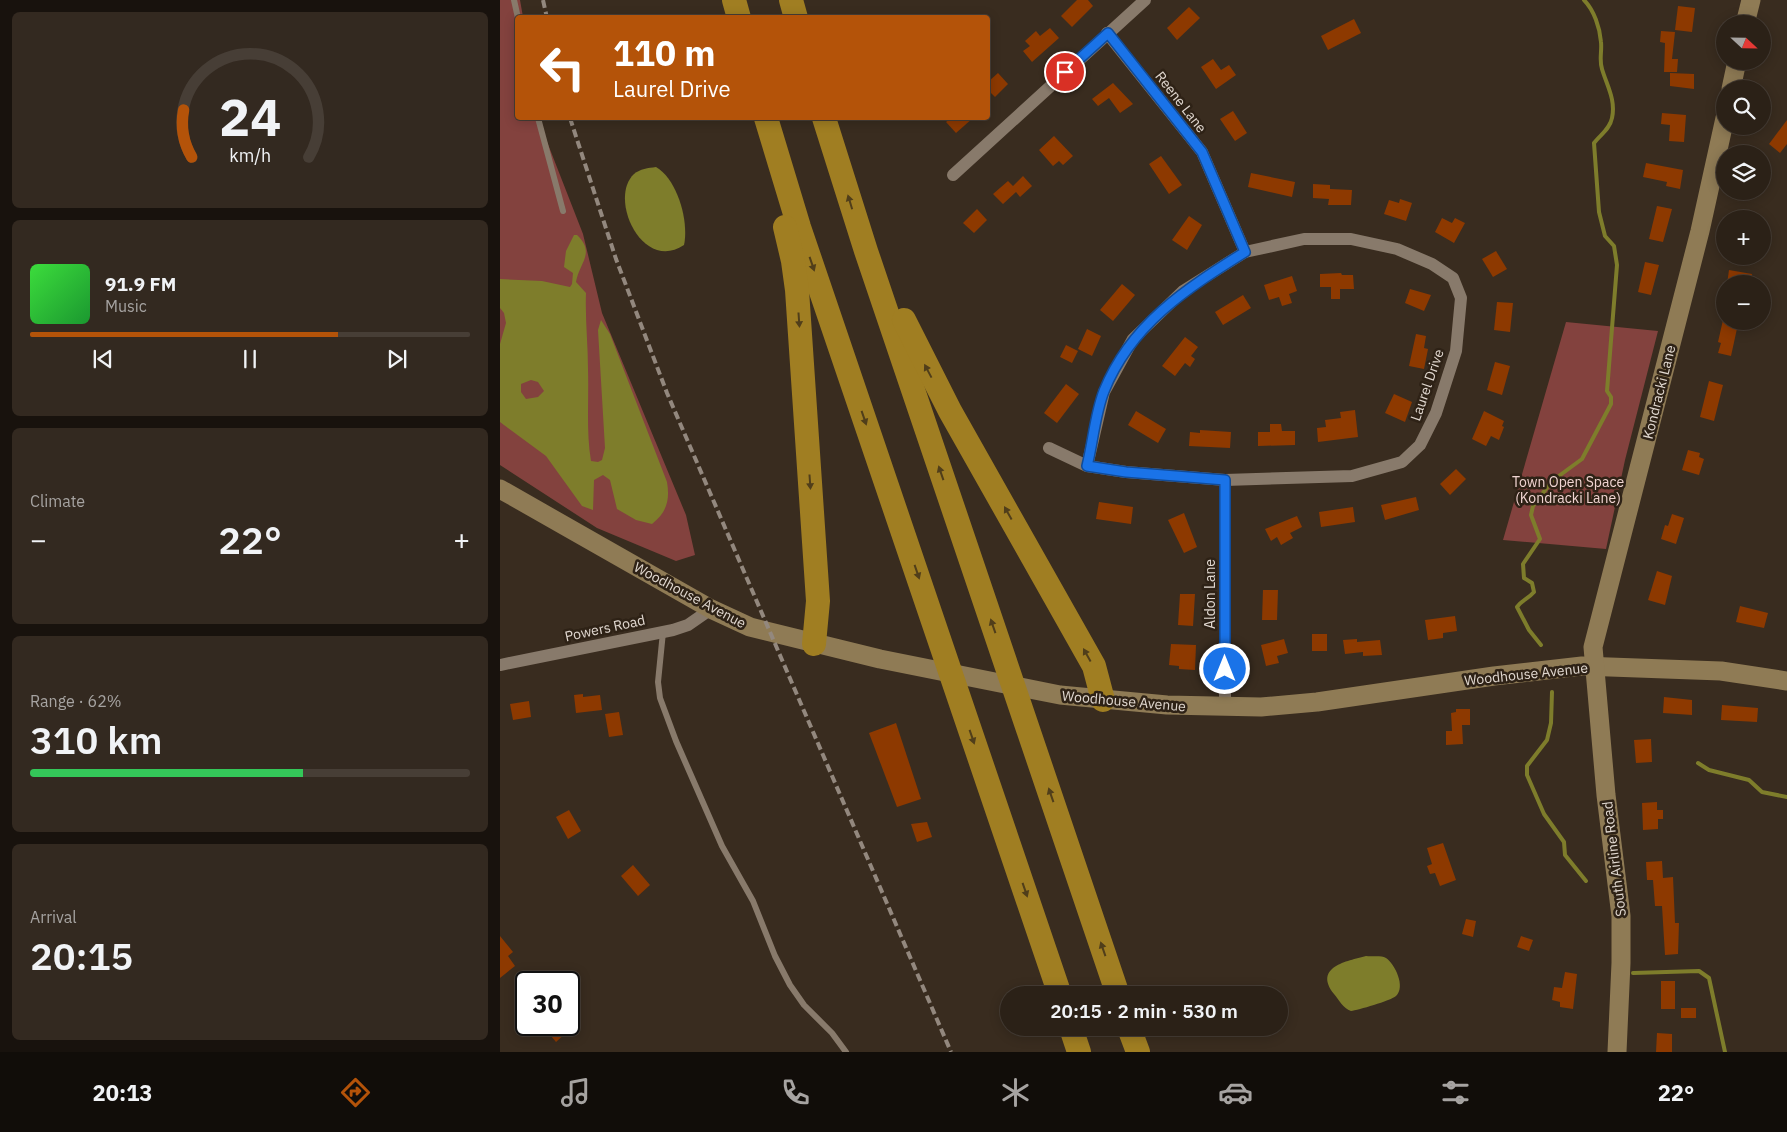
<!DOCTYPE html>
<html lang="en">
<head>
<meta charset="utf-8">
<style>
	:root { --surface:#2b2117; --page:#332920; --text:#f1f3f6; --muted:#a6a3a1; --line:#473e36; --accent:#b45309 }
	body { margin:0; font-family:"IBM Plex Sans",sans-serif; background:var(--page); color:var(--text); height:100vh; display:flex; flex-direction:column; font-size:19px; white-space:nowrap }
	* { box-sizing:border-box; margin:0 }
	p { font-size:16px; color:var(--muted) }
	.icon { flex:none; width:28px; height:28px; fill:none; stroke:currentColor; stroke-width:2; stroke-linecap:round; stroke-linejoin:round }
	.map { position:relative; flex:1; overflow:hidden }
	.side { display:flex; flex-direction:column; gap:12px; padding:12px; background:#18120d; width:500px }
	.side>* { flex:none }
	.banner { position:absolute; left:15px; top:15px; width:475px; height:105px; border-radius:5px; box-shadow:0 2px 12px #0003,0 0 0 1px var(--line); background:#b45309; color:#fff; overflow:hidden }
	.needle { width:32px; rotate:112deg }
	.controls { position:absolute; left:1216px; top:15px; display:grid; gap:10px }
	.controls a { display:grid; place-items:center; width:55px; height:55px; border-radius:50%; background:var(--surface); box-shadow:0 2px 12px #0003,0 0 0 1px var(--line); font-size:25px }
	.speed { position:absolute; left:15px; top:971px; display:flex; gap:10px; font-size:25px; font-weight:700; text-align:center }
	.speed>* { display:grid; place-content:center; width:65px; height:65px; border-radius:50%; background:var(--surface); box-shadow:0 2px 12px #0003,0 0 0 1px var(--line); line-height:1 }
	.speed .limit { border:2px solid #111; border-radius:8px; background:#fff; color:#111 }
	.pin { position:absolute; display:grid; place-items:center; width:42px; height:42px; color:#fff; margin:-21px; border:2px solid #fff; border-radius:50%; box-shadow:0 1px 5px #0007 }
	.me { position:absolute; width:55px; margin:-28px; rotate:0deg; stroke-linejoin:round; filter:drop-shadow(0 0 4px #0008) }
	.turn { display:flex; align-items:center; gap:18px; height:105px; padding:0 15px; font-size:22px }
	.turn .icon { width:65px; height:65px; stroke-width:2.5 }
	.turn b { display:block; font-size:35px; line-height:42px }
	.big { font-size:38px; font-weight:600; line-height:1.1 }
	.side .tile { flex:1; display:flex; flex-direction:column; justify-content:center; gap:8px; min-width:0; padding:0 18px; border-radius:8px; background:var(--page) }
	.side .dial { align-items:center; gap:0 }
	.dial svg { height:130px; overflow:visible; fill:none; stroke:var(--line); stroke-width:7; stroke-linecap:round; text-anchor:middle }
	.dial text { fill:var(--text); stroke:none }
	.song { display:flex; align-items:center; gap:15px }
	.cover { width:60px; height:60px; border-radius:8px; background:linear-gradient(135deg,hsl(120 70% 55%),hsl(130 70% 35%)) }
	.played { height:5px; border-radius:2px; background:linear-gradient(90deg,var(--accent) 70%,var(--line) 70%) }
	.keys { display:flex; justify-content:space-around; direction:ltr }
	.heat { display:flex; justify-content:space-between; align-items:center; font-size:28px; direction:ltr }
	.charge { height:8px; border-radius:4px; background:linear-gradient(90deg,#34c759 62%,var(--line) 0) }
	.trip { position:absolute; left:500px; top:986px; width:288px; height:50px; border-radius:25px; background:var(--surface); box-shadow:0 2px 12px #0003,0 0 0 1px var(--line); font-weight:600; line-height:50px; text-align:center }
	.tabs { display:flex; height:80px; justify-content:space-around; align-items:center; background:#110d09; color:var(--muted) }
	.tabs .icon { width:35px; height:35px }
	.tabs .on { color:var(--accent) }
	.tabs b { font-size:22px; color:var(--text) }
	main { display:flex; flex:1; min-height:0 }
	.map>svg:first-child { display:block }
	.green { fill:#83423e }
	.water { fill:#7e7d2b; fill-rule:evenodd }
	.lines { fill:none; stroke-linecap:round; stroke-linejoin:round }
	.stream { stroke:#7e7d2b; stroke-width:4 }
	.building { fill:#8d3900 }
	.service { stroke:#887a6b; stroke-width:6 }
	.minor { stroke:#887a6b; stroke-width:12 }
	.secondary { stroke:#8f7b55; stroke-width:19 }
	.motorway { stroke:#a07e22; stroke-width:24 }
	.rail { stroke:#93887e; stroke-width:4; stroke-dasharray:8 4; stroke-linecap:butt }
	.oneway { fill:#503e1a }
	.route-casing { stroke:#114b97; stroke-width:12 }
	.route { stroke:#1a73e8; stroke-width:9 }
	.labels { text-anchor:middle; stroke-width:5; stroke-linejoin:round; paint-order:stroke }
	.street-label { font-size:14px; fill:#e1d8d0; stroke:#2e2216 }
	.park-label { font-size:14px; fill:#f1d5d2; stroke:#2e2216 }
</style>
</head>
<body>
<main>
<section class="side">
<div class="tile dial"><svg viewBox="0 0 100 80">
<path d="M14 69A42 42 0 1 1 86 69"/>
<path d="M14 69A42 42 0 0 1 9 40" stroke="#b45309"/>
<text x="50" y="56" font-size="32" font-weight="700">24</text>
<text x="50" y="72" font-size="11">km/h</text>
</svg></div>
<div class="tile">
<div class="song"><i class="cover"></i><div><b>91.9 FM</b><p>Music</p></div></div>
<div class="played"></div>
<div class="keys"><svg class="icon" aria-label="previous" viewBox="0 0 24 24"><path d="M18 5L8 12l10 7zM5 5v14"/></svg><svg class="icon" aria-label="pause" viewBox="0 0 24 24"><path d="M8 5v14M16 5v14"/></svg><svg class="icon" aria-label="next" viewBox="0 0 24 24"><path d="M6 5l10 7-10 7zM19 5v14"/></svg></div>
</div>
<div class="tile"><p>Climate</p>
<div class="heat"><a>−</a><b class="big">22°</b><a>+</a></div>
</div>
<div class="tile"><p>Range · 62%</p><b class="big">310 km</b><div class="charge"></div></div>
<div class="tile"><p>Arrival</p><b class="big">20:15</b></div>
</section>
<div class="map">
<svg width="1287" height="1052" viewBox="0 0 1287 1052">
	<rect width="100%" height="100%" fill="#392c1f"/>
	<g class="green">
		<polygon points="0,0 20,0 23,17 18,18 18,118 41,118 44,134 83,234 102,313 186,515 195,555 176,561 97,528 0,465"/>
		<polygon points="1066,322 1158,331 1125,460 1106,549 1003,540"/>
	</g>
	<g class="water">
		<path d="M156,167C178,180 189,222 184,245C142,273 108,198 134,174C140,169 148,168 156,167Z"/>
		<path d="M74,235H77C96,253 79,263 76,282L86,293C85,319 88,344 88,369C89,400 86,431 91,461L98,462L102,460L105,448L98,330L101,320L110,334L167,482C170,500 167,512 152,524L136,520L117,509L110,480L103,475L94,480L93,510L82,506L46,456L0,422V344L6,323L4,313L0,308V279L42,281L70,287L72,284L73,273L64,267L66,251ZM31,380L38,382L44,391L38,397L26,399L21,392V384Z"/>
		<path d="M866,956C872,957 881,955 886,958C895,964 906,987 896,996C890,1001 858,1010 851,1011C843,1008 839,1000 834,994C813,967 847,961 866,956Z"/>
	</g>
	<g class="lines">
		<g class="stream">
			<path d="M1041,645L1029,630L1017,607C1022,600 1028,599 1034,592L1032,583L1024,578L1023,564L1040,539L1031,515L1033,506L1052,481L1082,459L1111,404V397L1107,391L1117,265L1114,246L1105,236L1099,212L1094,143C1100,135 1110,129 1112,118C1116,100 1107,86 1102,69C1099,60 1102,52 1101,42C1100,28 1094,10 1084,0"/>
			<polyline points="1052,692 1051,723 1047,740 1027,766 1027,775 1044,814 1064,842 1065,855 1086,881"/>
			<polyline points="1198,763 1209,770 1249,780 1262,792 1287,797"/>
			<polyline points="1133,973 1199,971 1209,978 1225,1052"/>
		</g>
	</g>
	<g class="building">
		<polygon points="577,0 588,0 593,6 572,27 561,16"/>
		<polygon points="1178,6 1195,8 1192,32 1175,30"/>
		<polygon points="689,7 700,18 677,40 667,28"/>
		<polygon points="854,19 861,33 828,50 821,36"/>
		<polygon points="550,28 559,38 532,62 523,51 530,46 525,41 536,31 540,36"/>
		<polygon points="1161,31 1175,32 1172,59 1178,59 1177,72 1164,72 1165,43 1160,42"/>
		<polygon points="713,59 721,70 729,65 736,75 716,89 701,67"/>
		<polygon points="498,73 508,84 495,97 488,90 488,82"/>
		<polygon points="1170,73 1194,74 1194,89 1170,86"/>
		<polygon points="613,83 633,104 620,113 609,98 598,106 592,99"/>
		<polygon points="733,111 747,133 735,141 720,119"/>
		<polygon points="1162,113 1186,115 1184,142 1169,141 1170,125 1161,124"/>
		<polygon points="451,118 473,118 456,133 446,122"/>
		<polygon points="1287,120 1287,144 1280,153 1269,144"/>
		<polygon points="554,136 573,156 563,165 559,161 553,166 539,150"/>
		<polygon points="661,156 682,185 669,194 649,164"/>
		<polygon points="1146,163 1183,170 1180,189 1166,186 1167,182 1143,177"/>
		<polygon points="751,173 795,182 792,197 748,187"/>
		<polygon points="523,176 532,186 520,197 516,192 503,204 493,194 508,181 513,186"/>
		<polygon points="813,184 830,185 830,189 852,190 851,205 828,205 829,199 813,198"/>
		<polygon points="900,199 912,203 906,221 884,214 889,200 899,203"/>
		<polygon points="1157,206 1172,209 1163,242 1149,239"/>
		<polygon points="477,209 487,220 474,233 463,223"/>
		<polygon points="689,216 702,225 687,250 672,240"/>
		<polygon points="942,218 952,223 955,218 965,223 954,243 935,232"/>
		<polygon points="996,251 1007,269 993,277 982,259"/>
		<polygon points="1145,262 1159,265 1151,295 1138,292"/>
		<polygon points="1229,270 1252,274 1250,284 1227,284"/>
		<polygon points="841,273 842,275 853,275 854,289 840,289 840,299 831,299 831,287 820,287 820,274"/>
		<polygon points="792,276 797,291 789,294 792,303 782,306 779,297 769,300 764,285"/>
		<polygon points="622,284 635,295 613,321 600,310"/>
		<polygon points="910,289 931,295 924,311 905,303"/>
		<polygon points="743,295 751,308 723,325 715,312"/>
		<polygon points="997,302 1013,303 1010,332 994,330"/>
		<polygon points="1223,320 1238,324 1231,356 1218,353 1221,343 1218,342"/>
		<polygon points="587,329 601,336 592,356 578,349"/>
		<polygon points="916,334 926,336 924,348 928,349 924,369 909,366"/>
		<polygon points="685,337 698,347 691,356 695,359 690,367 685,363 675,376 662,366"/>
		<polygon points="566,345 578,351 572,363 560,357"/>
		<polygon points="995,362 1010,366 1002,395 987,390"/>
		<polygon points="1209,381 1223,385 1214,421 1200,417"/>
		<polygon points="566,384 579,394 557,423 544,413"/>
		<polygon points="894,394 912,402 905,422 885,413"/>
		<polygon points="855,410 858,437 818,442 817,428 826,427 825,420 841,418 840,412"/>
		<polygon points="636,411 666,429 658,443 628,425"/>
		<polygon points="984,411 1004,421 1002,426 1004,427 999,440 991,436 986,446 972,439"/>
		<polygon points="770,424 781,424 782,431 795,431 795,445 758,446 758,432 770,432"/>
		<polygon points="700,430 731,432 730,448 689,446 690,432 700,433"/>
		<polygon points="1188,450 1200,453 1199,457 1204,459 1199,475 1182,470"/>
		<polygon points="956,469 966,479 950,495 940,484"/>
		<polygon points="916,497 919,510 885,520 881,505"/>
		<polygon points="599,502 633,507 631,524 596,519"/>
		<polygon points="853,507 855,522 821,527 819,512"/>
		<polygon points="684,513 697,547 684,553 668,520"/>
		<polygon points="1172,514 1184,518 1176,544 1161,539 1165,525 1168,526"/>
		<polygon points="797,516 802,527 790,533 793,538 781,545 777,537 771,541 765,529"/>
		<polygon points="1157,571 1172,576 1165,605 1148,600"/>
		<polygon points="763,590 778,590 777,620 762,620"/>
		<polygon points="680,594 695,594 693,626 678,625"/>
		<polygon points="1240,606 1268,613 1264,628 1236,622"/>
		<polygon points="955,616 957,631 943,633 943,638 928,640 925,620"/>
		<rect x="812" y="634" width="15" height="17"/>
		<polygon points="784,639 788,653 777,656 779,663 766,666 761,645"/>
		<polygon points="857,639 857,642 880,640 882,655 863,656 863,652 845,654 843,640"/>
		<polygon points="671,644 696,645 695,670 679,669 679,666 669,665"/>
		<polygon points="83,694 83,697 100,695 102,710 76,713 74,695"/>
		<polygon points="1164,697 1192,700 1192,715 1163,713"/>
		<polygon points="29,701 31,717 13,720 10,704"/>
		<polygon points="1222,705 1258,708 1257,722 1221,720"/>
		<polygon points="956,709 970,709 970,725 962,725 963,744 946,745 946,731 952,731 951,713 956,712"/>
		<polygon points="119,712 123,735 109,737 105,714"/>
		<polygon points="396,723 421,799 397,807 369,733"/>
		<polygon points="1151,739 1152,762 1136,763 1134,740"/>
		<polygon points="1157,802 1157,810 1163,810 1163,819 1158,819 1158,829 1143,830 1142,803"/>
		<polygon points="69,810 81,831 68,839 56,817"/>
		<polygon points="427,822 432,837 417,842 411,824"/>
		<polygon points="943,843 956,880 940,886 935,873 930,874 927,866 932,864 927,848"/>
		<polygon points="1162,861 1163,878 1173,877 1175,923 1179,923 1178,954 1165,955 1162,906 1155,906 1153,880 1147,880 1146,862"/>
		<polygon points="133,865 150,885 138,896 121,876"/>
		<polygon points="966,919 976,921 973,937 962,934"/>
		<polygon points="0,936 13,952 8,956 15,966 0,978"/>
		<polygon points="1021,936 1033,940 1029,951 1017,947"/>
		<polygon points="1065,972 1077,974 1073,1009 1060,1007 1060,1002 1052,1000 1054,987 1062,988"/>
		<rect x="1161" y="981" width="14" height="28"/>
		<rect x="1181" y="1008" width="15" height="10"/>
		<polygon points="42,1025 62,1025 67,1032 56,1042"/>
		<polygon points="1157,1033 1172,1034 1172,1052 1156,1052"/>
	</g>
	<g class="lines">
		<g class="service">
			<polyline points="14,0 18,18"/>
			<polyline points="38,118 63,211"/>
			<polyline points="163,632 158,682 160,698 176,741 222,846 253,901 275,956 290,985 304,1005 332,1033 346,1052"/>
		</g>
		<g class="minor">
			<polyline points="607,33 702,152 745,252"/>
			<polyline points="453,175 645,0"/>
			<polyline points="549,448 587,466 626,472 725,480 852,476 902,462 920,445 936,413 956,351 961,298 953,278 932,264 897,249 851,239 804,239 745,252 683,291 633,339 604,392 587,466"/>
			<polyline points="725,480 725,707"/>
			<polyline points="0,665 173,630 188,625 211,609"/>
		</g>
		<g class="secondary">
			<polyline points="1245,24 1251,0"/>
			<polyline points="1231,89 1237,61"/>
			<polyline points="0,489 211,609 250,627 380,659 560,695 667,705 761,707 817,702 994,676 1082,666 1221,671 1287,681"/>
			<polyline points="1117,1052 1121,963 1121,916 1106,795 1093,647 1200,231 1225,118"/>
		</g>
		<g class="motorway">
			<polyline points="234,0 239,18"/>
			<polyline points="291,0 296,18"/>
			<polyline points="266,118 299,227 560,995"/>
			<polyline points="324,118 366,251 618,995"/>
			<polyline points="285,227 293,261 297,290 318,601 314,644"/>
			<polyline points="404,320 450,411 594,666 603,700"/>
			<polyline points="571,1028 579,1052"/>
			<polyline points="629,1028 638,1052"/>
		</g>
		<g class="rail">
			<polyline points="43,0 47,18"/>
			<polyline points="70,118 116,259 167,393 451,1052"/>
		</g>
	</g>
	<defs><path id="oneway-solid" d="M-6-.8H1V-3.2L6.5 0L1 3.2V.8H-6Z" transform="scale(1.25)"/></defs>
	<g class="oneway">
		<use href="#oneway-solid" transform="translate(350 202) rotate(-107)"/>
		<use href="#oneway-solid" transform="translate(312 264) rotate(71)"/>
		<use href="#oneway-solid" transform="translate(299 320) rotate(86)"/>
		<use href="#oneway-solid" transform="translate(428 371) rotate(-118)"/>
		<use href="#oneway-solid" transform="translate(364 418) rotate(71)"/>
		<use href="#oneway-solid" transform="translate(441 473) rotate(-109)"/>
		<use href="#oneway-solid" transform="translate(310 482) rotate(86)"/>
		<use href="#oneway-solid" transform="translate(508 513) rotate(-119)"/>
		<use href="#oneway-solid" transform="translate(417 572) rotate(71)"/>
		<use href="#oneway-solid" transform="translate(493 626) rotate(-109)"/>
		<use href="#oneway-solid" transform="translate(587 655) rotate(-119)"/>
		<use href="#oneway-solid" transform="translate(472 737) rotate(71)"/>
		<use href="#oneway-solid" transform="translate(551 795) rotate(-109)"/>
		<use href="#oneway-solid" transform="translate(525 890) rotate(71)"/>
		<use href="#oneway-solid" transform="translate(603 949) rotate(-109)"/>
	</g>
	<g class="lines">
		<g class="route-casing">
			<path id="route" d="M565,72L608,33L702,152L745,252C686,289 631,324 604,391C595,414 593,442 587,466L626,472L725,480V669"/>
		</g>
		<use href="#route" class="route"/>
	</g>
	<g class="labels">
		<g class="street-label">
			<text transform="translate(681 102) rotate(52)" y="5">Reene Lane</text>
			<text transform="translate(927 385) rotate(-71)" y="5">Laurel Drive</text>
			<text transform="translate(1159 392) rotate(-76)" y="5">Kondracki Lane</text>
			<text transform="translate(710 594) rotate(-90)" y="5">Aldon Lane</text>
			<text transform="translate(190 595) rotate(28)" y="5">Woodhouse Avenue</text>
			<text transform="translate(105 628) rotate(-12)" y="5">Powers Road</text>
			<text transform="translate(1026 674) rotate(-6)" y="5">Woodhouse Avenue</text>
			<text transform="translate(624 701) rotate(5)" y="5">Woodhouse Avenue</text>
			<text transform="translate(1114 859) rotate(-97)" y="5">South Airline Road</text>
		</g>
		<g class="park-label">
			<text x="1068" y="487">Town Open Space<tspan x="1068" dy="16">(Kondracki Lane)</tspan></text>
		</g>
	</g>
</svg>
<div class="controls">
<a><svg class="needle" viewBox="-14 -14 28 28"><path d="M0-13l5 13h-10z" fill="#e53935"/><path d="M0 13l5-13h-10z" fill="#a6a3a1"/></svg></a>
<a><svg class="icon" aria-label="search" viewBox="0 0 24 24"><circle cx="10" cy="10" r="6"/><path d="M15 15l6 6"/></svg></a>
<a><svg class="icon" aria-label="layers" viewBox="0 0 24 24"><path d="M12 4l9 5-9 5-9-5zM3 14l9 5 9-5"/></svg></a>
<a>+</a>
<a>−</a>
</div>
<div class="speed"><div class="limit">30</div></div>
<div class="pin" style="left:565px;top:72px;background:#d93025"><svg class="icon" aria-label="arrive" viewBox="0 0 24 24"><path d="M6 21V4h12l-3 4 3 4H6"/></svg></div>
<svg class="me" style="left:725px;top:669px" viewBox="-20 -20 40 40"><circle r="17" fill="#1a73e8" stroke="#fff" stroke-width="3"/><path d="M0-11L8 9 0 5-8 9z" fill="#fff"/></svg>
<div class="trip">20:15 · 2 min · 530 m</div>
<div class="banner">
<div class="turn"><svg class="icon" aria-label="left" viewBox="0 0 24 24"><path d="M17 20v-9H6M10 6l-5 5 5 5"/></svg><div><b>110 m</b>Laurel Drive</div></div>
</div>
</div>
</main>
<nav class="tabs">
<b>20:13</b>
<svg class="icon on" aria-label="directions" viewBox="0 0 24 24"><path d="M12 3l9 9-9 9-9-9zM9 14v-3h6M13 9l2 2-2 2"/></svg>
<svg class="icon" aria-label="music" viewBox="0 0 24 24"><path d="M9 18V5l10-2v13"/><circle cx="6" cy="18" r="3"/><circle cx="16" cy="16" r="3"/></svg>
<svg class="icon" aria-label="phone" viewBox="0 0 24 24"><path d="M5 4h4l2 5-3 2q2 4 5 5l2-3 5 2v4C11 20 4 13 5 4z"/></svg>
<svg class="icon" aria-label="climate" viewBox="0 0 24 24"><path d="M12 3v18M4 7l16 10M4 17L20 7"/></svg>
<svg class="icon" aria-label="car" viewBox="0 0 24 24"><path d="M5 17H2v-5l4-1 3-4h7l3 4 3 1v5h-3M9 17h6M6 11h13"/><circle cx="7" cy="17" r="2"/><circle cx="17" cy="17" r="2"/></svg>
<svg class="icon" aria-label="filters" viewBox="0 0 24 24"><path d="M4 7h16M4 17h16"/><circle cx="9" cy="7" r="2"/><circle cx="15" cy="17" r="2"/></svg>
<b>22°</b>
</nav>
</body>
</html>
